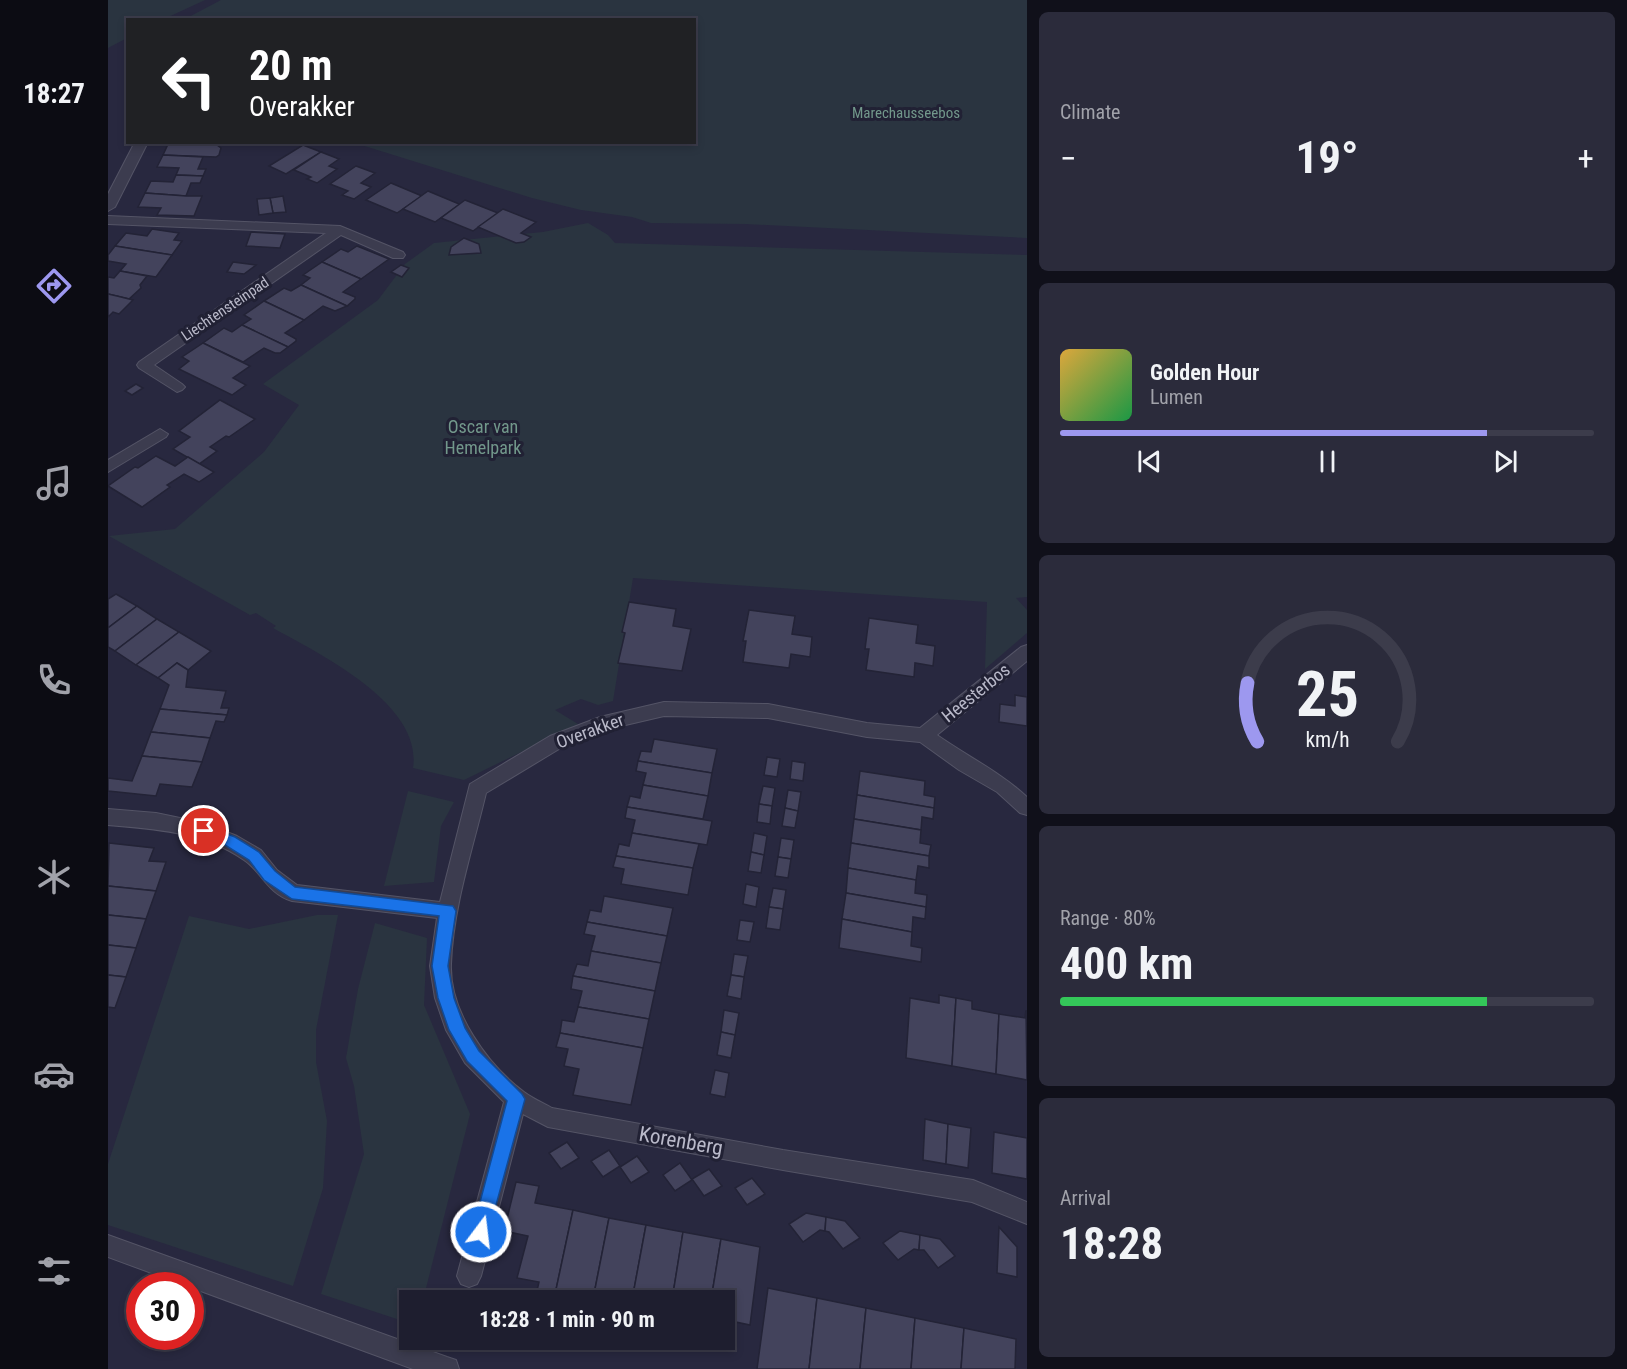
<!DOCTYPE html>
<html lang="en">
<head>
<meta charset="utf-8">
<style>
	:root { --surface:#1e1e2f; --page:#2b2b3b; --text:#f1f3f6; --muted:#a1a2aa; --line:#3c3c4b; --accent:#9d98ef }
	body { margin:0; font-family:"Roboto Condensed",sans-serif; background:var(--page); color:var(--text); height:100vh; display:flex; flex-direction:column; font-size:22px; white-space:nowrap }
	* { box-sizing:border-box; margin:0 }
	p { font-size:20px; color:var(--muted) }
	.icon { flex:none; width:33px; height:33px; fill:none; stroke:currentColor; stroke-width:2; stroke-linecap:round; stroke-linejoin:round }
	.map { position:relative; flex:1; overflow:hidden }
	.panel { display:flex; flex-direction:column; gap:12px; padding:12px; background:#10101a; width:600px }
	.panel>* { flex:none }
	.guide { position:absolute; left:18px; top:18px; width:570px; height:126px; border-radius:0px; box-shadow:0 3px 9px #0003,0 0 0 2px var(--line); background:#202124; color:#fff; overflow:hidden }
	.speed { position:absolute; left:18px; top:1272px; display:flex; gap:12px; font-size:30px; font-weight:700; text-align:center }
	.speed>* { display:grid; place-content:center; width:78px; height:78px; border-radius:50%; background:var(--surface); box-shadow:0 3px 9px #0003,0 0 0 2px var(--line); line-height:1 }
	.speed .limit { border:9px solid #d22; background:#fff; color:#111 }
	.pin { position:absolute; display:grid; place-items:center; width:51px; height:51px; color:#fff; margin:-26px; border:3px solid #fff; border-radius:50%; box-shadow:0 2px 6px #0007 }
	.me { position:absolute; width:66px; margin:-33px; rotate:15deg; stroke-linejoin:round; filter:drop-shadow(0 0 4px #0008) }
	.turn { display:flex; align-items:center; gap:21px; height:126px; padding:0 24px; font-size:27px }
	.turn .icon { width:78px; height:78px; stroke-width:2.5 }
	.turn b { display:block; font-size:42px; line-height:51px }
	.big { font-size:45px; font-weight:700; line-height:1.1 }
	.panel .tile { flex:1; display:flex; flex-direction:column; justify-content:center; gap:9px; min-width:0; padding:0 21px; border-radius:9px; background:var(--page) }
	.panel .dial { align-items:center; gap:0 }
	.dial svg { height:156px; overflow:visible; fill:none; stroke:var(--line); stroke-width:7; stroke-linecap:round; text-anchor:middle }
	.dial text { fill:var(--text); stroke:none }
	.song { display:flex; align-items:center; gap:18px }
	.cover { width:72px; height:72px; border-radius:9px; background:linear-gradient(135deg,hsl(40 70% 55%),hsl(140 70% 35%)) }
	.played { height:6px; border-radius:3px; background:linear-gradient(90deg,var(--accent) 80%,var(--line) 80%) }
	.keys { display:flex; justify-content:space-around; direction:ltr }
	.heat { display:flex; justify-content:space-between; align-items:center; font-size:33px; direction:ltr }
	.charge { height:9px; border-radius:4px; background:linear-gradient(90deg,#34c759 80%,var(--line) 0) }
	.trip { position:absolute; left:291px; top:1290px; width:336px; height:60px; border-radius:0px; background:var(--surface); box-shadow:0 3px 9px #0003,0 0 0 2px var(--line); font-weight:700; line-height:60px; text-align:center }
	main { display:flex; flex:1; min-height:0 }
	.menu { display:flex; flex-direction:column; width:108px; justify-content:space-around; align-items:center; background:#0c0c13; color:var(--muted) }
	.menu .icon { width:42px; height:42px }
	.menu .current { color:var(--accent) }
	.menu b { font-size:27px; color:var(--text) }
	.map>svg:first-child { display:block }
	.green { fill:#2a3440 }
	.building { fill:#43435c; stroke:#232336; stroke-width:1.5 }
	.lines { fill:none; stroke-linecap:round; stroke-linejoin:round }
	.minor-casing { stroke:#545466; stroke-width:2 }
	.minor { fill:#3c3c4f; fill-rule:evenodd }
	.route { fill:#1a73e8; stroke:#114b97; stroke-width:1.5 }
	.labels { text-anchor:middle; stroke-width:6; stroke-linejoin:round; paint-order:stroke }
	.far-park-label { font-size:15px; fill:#72988b; stroke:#212134 }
	.far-street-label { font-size:15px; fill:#b9b9c9; stroke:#212134 }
	.park-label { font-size:18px; fill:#72988b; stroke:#212134 }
	.street-label { font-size:18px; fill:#b9b9c9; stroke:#212134 }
	.near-street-label { font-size:21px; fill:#b9b9c9; stroke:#212134 }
</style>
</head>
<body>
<main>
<nav class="menu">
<b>18:27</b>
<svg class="icon current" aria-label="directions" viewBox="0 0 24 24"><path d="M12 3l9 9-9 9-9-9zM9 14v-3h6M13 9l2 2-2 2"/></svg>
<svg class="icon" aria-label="music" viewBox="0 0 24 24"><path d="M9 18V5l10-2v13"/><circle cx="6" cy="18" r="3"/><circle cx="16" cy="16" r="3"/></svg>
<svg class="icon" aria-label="phone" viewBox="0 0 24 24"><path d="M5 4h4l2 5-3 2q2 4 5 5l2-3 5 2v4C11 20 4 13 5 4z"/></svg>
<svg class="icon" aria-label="climate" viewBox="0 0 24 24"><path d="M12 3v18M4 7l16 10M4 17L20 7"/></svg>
<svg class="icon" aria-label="car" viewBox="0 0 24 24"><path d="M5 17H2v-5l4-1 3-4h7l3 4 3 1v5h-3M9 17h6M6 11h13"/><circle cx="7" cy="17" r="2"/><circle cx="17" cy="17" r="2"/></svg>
<svg class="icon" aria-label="filters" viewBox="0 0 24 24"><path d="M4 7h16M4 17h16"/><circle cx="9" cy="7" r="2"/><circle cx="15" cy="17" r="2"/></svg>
</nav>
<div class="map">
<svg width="919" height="1369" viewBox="0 0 919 1369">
	<rect width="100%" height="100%" fill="#28283f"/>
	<g class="green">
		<polygon points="0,0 97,0 56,19 20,20 19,38 0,48"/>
		<polygon points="113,0 919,0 919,238 637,224 543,223 524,217 473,210 424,198 247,143 586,142 586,20 77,19"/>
		<path d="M480,223L500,235L507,243L919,255V597L908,598L919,610V633L877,669L879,602L525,578L505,701L490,705L473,699L447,710L470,724L356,780L305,768C315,704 212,654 165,628L168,626L148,613L142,615L1,536L67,529L156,452L191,405L155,384L270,300L297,264L326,243L435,232Z"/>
		<polygon points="300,791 346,802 333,826 326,882 276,886"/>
		<polygon points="209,915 230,915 208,1030 208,1062 219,1121 215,1188 185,1286 0,1225 0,1164 81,916 141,929"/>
		<polygon points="267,923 319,938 316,1005 362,1114 315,1300 302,1300 301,1323 213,1294 256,1154 246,1086 238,1058 250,989"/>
	</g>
	<g class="building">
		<polygon points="61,142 110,142 109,145 113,148 111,155 108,157 55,155"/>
		<polygon points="195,145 213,152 178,174 161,166"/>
		<polygon points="213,152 231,159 221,166 229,169 209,183 199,179 203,177 186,170"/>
		<polygon points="55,155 95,157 90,169 98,169 95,176 68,175 71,168 49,167"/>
		<polygon points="248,166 267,173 253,183 263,187 246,199 234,195 240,191 222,184"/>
		<polygon points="68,175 95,176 92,183 83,183 78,196 37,193 43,181 65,182"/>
		<polygon points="283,183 314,196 289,213 258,200"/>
		<polygon points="320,191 351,204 352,204 327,222 295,209"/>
		<polygon points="37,193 78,196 94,196 86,216 49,215 53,208 30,207"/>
		<polygon points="175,196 178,212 165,213 162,198"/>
		<polygon points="162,198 165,213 151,215 149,199"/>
		<polygon points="357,200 390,213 365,231 333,218"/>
		<polygon points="395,209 428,222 413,233 423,237 416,242 408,243 370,227"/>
		<polygon points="44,229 71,233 66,240 74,241 64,255 7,246 18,233 39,236"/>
		<polygon points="143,232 177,234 172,248 138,246"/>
		<polygon points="356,238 371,244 373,253 341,255 343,247"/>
		<polygon points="7,246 64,255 48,277 12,271 18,264 0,261 0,255"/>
		<polygon points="249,246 281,259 253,279 214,262 233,249 240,252"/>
		<polygon points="125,262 148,265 136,274 119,272"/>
		<polygon points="214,262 253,279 235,292 247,297 247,299 239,306 193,285 202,278 195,275"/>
		<polygon points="293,265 301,268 294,277 283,272"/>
		<polygon points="12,271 39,276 32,285 33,288 21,299 0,294 0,277 6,278"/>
		<polygon points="193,285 239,306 227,311 215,306 196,320 156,301 176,288 183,291"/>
		<polygon points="0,294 9,296 25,300 11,314 5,312 0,317"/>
		<polygon points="156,301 196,320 177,333 188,339 188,341 180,347 134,325 143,319 136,315"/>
		<polygon points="134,325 180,347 172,353 167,353 156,348 135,362 95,343 116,328 124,332"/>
		<polygon points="95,343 142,366 125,378 138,385 124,395 71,369 81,361 74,357"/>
		<polygon points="28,384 35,388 24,395 17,391"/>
		<polygon points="112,400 147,419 121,437 118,436 102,447 109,451 91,464 65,449 82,437 71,431"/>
		<polygon points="48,456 67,466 80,457 106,472 91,482 76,474 59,485 62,487 34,507 0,486 27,467 30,468"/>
		<polygon points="8,594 29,606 0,628 0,599"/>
		<polygon points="521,602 568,609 565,626 583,629 574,671 510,663 517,633 514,632"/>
		<polygon points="29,606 49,619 7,651 0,647 0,628"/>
		<polygon points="641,610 687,616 684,634 704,637 702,657 683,654 681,668 635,662 638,641 635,641"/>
		<polygon points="761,618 810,625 808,643 827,646 825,666 807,663 806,677 758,670 761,649 757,649"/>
		<polygon points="49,619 71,632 28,665 7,651"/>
		<polygon points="71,632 103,651 80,670 69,663 50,678 28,665"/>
		<polygon points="69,663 80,670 78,687 118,691 113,708 121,708 119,715 52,709 61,685 50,678"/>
		<polygon points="907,695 919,697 919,726 891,722 892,704 907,706"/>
		<polygon points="52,709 119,715 116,722 108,721 102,738 43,732"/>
		<polygon points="43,732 102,738 94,762 34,756"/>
		<polygon points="546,739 609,749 604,773 530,761 533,751 543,752"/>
		<polygon points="34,756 94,762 84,787 52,784 48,796 0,791 0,778 24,781"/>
		<polygon points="659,757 672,759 669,777 656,775"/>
		<polygon points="530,761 604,773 600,796 535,785 538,773 528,771"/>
		<polygon points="684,761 697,763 695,781 682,779"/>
		<polygon points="752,771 817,781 816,795 827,797 826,808 749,795"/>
		<polygon points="535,785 600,796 595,819 519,807 522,796 532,798"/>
		<polygon points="655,786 667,788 664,806 651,804"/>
		<polygon points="680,790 693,792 690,811 677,808"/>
		<polygon points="749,795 826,808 825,819 814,817 813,830 746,819"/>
		<polygon points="651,804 664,806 662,824 649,822"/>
		<polygon points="519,807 604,821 599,845 524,833 527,820 517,818"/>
		<polygon points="677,808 690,811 687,828 674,826"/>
		<polygon points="746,819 813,830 812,843 823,845 821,856 743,843"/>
		<polygon points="524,833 591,844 585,868 508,856 511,844 521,846"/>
		<polygon points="646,833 659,836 656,855 643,852"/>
		<polygon points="673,838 686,840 683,859 670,857"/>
		<polygon points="1,843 46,848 41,861 58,862 48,891 0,886"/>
		<polygon points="743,843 821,856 821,868 810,866 808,880 740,868"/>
		<polygon points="643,852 656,855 653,873 640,871"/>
		<polygon points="508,856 585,868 580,895 513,884 516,869 505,867"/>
		<polygon points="670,857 683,859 680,878 667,876"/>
		<polygon points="740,868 808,880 807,893 819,895 818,907 738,893"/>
		<polygon points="638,884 651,887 648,907 635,904"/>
		<polygon points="0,886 48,891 38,919 0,915"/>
		<polygon points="665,888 678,890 675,909 661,907"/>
		<polygon points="738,893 818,907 817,919 805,917 804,932 734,919"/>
		<polygon points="496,896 565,908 559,936 479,922 482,910 493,912"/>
		<polygon points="661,907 675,909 672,930 658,928"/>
		<polygon points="0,915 38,919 28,948 0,945"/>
		<polygon points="734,919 804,932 803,946 814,948 813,962 731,948"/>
		<polygon points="632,920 646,922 642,942 629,940"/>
		<polygon points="479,922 559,936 553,963 483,951 487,936 476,934"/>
		<polygon points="0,945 28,948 18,977 0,975"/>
		<polygon points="483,951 553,963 547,991 465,976 469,964 480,966"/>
		<polygon points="626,954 640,956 636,977 623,975"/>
		<polygon points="0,975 18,977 7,1008 0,1007"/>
		<polygon points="623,975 636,977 633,999 619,996"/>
		<polygon points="465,976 547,991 541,1019 470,1007 474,991 463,989"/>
		<polygon points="831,995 848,998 844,1066 798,1058 802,998 831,1003"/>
		<polygon points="848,998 864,1001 864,1009 891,1014 888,1074 844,1066"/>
		<polygon points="470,1007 541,1019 535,1048 452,1033 454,1020 466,1022"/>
		<polygon points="616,1010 631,1013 627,1035 613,1032"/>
		<polygon points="918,1010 919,1080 888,1074 891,1014 917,1018"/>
		<polygon points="613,1032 627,1035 623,1058 609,1055"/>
		<polygon points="452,1033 535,1048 523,1105 465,1095 471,1069 456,1066 460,1049 448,1047"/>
		<polygon points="607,1070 621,1073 617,1097 602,1094"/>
		<polygon points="817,1119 840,1124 838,1164 815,1160"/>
		<polygon points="840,1124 863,1128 860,1168 838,1164"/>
		<polygon points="886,1132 919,1138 919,1179 884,1173"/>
		<polygon points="459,1142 471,1158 453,1169 441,1153"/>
		<polygon points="501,1150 512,1166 495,1177 483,1161"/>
		<polygon points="529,1156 541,1172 523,1183 512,1167"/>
		<polygon points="572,1163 584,1180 567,1191 555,1175"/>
		<polygon points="601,1169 614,1186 596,1196 584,1179"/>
		<polygon points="644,1178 657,1194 639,1205 627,1188"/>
		<polygon points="408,1182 431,1186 427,1203 465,1210 446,1299 428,1295 431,1282 409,1278 420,1236 396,1231"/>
		<polygon points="465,1210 501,1218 486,1294 465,1289 463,1300 455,1300 446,1299"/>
		<polygon points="698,1213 718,1217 717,1231 712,1230 695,1242 681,1224"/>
		<polygon points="718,1217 737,1221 752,1238 735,1249 721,1232 717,1231"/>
		<polygon points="501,1218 538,1225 524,1300 506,1300 507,1297 486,1294"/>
		<polygon points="538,1225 575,1232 564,1300 524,1300"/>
		<polygon points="891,1227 909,1247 909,1277 889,1273"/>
		<polygon points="792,1231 812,1235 811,1250 806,1249 790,1260 775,1243"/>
		<polygon points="575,1232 613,1239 603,1300 564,1300"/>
		<polygon points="812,1235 832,1239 847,1256 830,1268 816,1250 811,1250"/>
		<polygon points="613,1239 652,1247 642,1325 618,1320 616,1332 616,1300 603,1300"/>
		<polygon points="660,1288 709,1298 701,1369 649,1369"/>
		<polygon points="709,1298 758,1308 752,1369 701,1369"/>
		<polygon points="758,1308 807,1318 803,1369 752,1369"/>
		<polygon points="807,1318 856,1328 853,1369 803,1369"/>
		<polygon points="856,1328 908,1339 907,1369 853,1369"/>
	</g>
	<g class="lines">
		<g class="minor-casing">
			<g id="minor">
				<polygon points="27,142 40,142 7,207 0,211 0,194"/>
				<polygon points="0,216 232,226 295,252 297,255 295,258 285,258 233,235 46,365 74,384 77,387 74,390 69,392 31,368 29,365 31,362 218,233 0,224"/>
				<polygon points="52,429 60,434 58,437 0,472 0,460"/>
				<path d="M919,645V661L829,735C859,756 892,772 919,797V815L912,813L889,792L851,770L812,742L759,737L660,718L556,716L496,730L456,746L378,793C365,848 345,907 343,964C341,1012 380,1065 416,1092C424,1098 435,1103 444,1108L675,1150L865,1180L919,1202V1224L864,1202L675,1170L440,1127L415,1114L373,1276L369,1284L361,1287L353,1284L349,1276L396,1102L357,1063L338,1030L327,998L322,966L329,918L184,901C159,893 154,872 136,860C96,832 48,829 0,825V809L48,813L96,823L129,836L153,850L169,870L189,885L332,902L362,784L442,736L492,717L556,702L660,704L759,723L812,728L913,647Z"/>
				<polygon points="0,1235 339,1357 348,1360 351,1369 305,1369 0,1257"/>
			</g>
		</g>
		<use href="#minor" class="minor"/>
	</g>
	<polygon class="route" points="96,825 127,837 151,852 167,871 187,887 345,906 348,911 340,966 346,998 357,1028 371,1051 414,1094 417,1099 379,1238 373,1240 367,1238 364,1232 399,1101 359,1061 341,1030 330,998 324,966 331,916 184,899 156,880 141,860 117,845 91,835 88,831 91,827"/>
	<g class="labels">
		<g class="far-park-label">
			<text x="798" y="118">Marechausseebos</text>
		</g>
		<g class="far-street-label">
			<text transform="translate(117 309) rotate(-34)" y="5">Liechtensteinpad</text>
		</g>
		<g class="park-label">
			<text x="375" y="433">Oscar van<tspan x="375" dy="21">Hemelpark</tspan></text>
		</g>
		<g class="street-label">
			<text transform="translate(868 693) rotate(-39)" y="6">Heesterbos</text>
			<text transform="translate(482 731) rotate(-20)" y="6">Overakker</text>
		</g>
		<g class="near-street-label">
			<text transform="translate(573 1141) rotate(10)" y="7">Korenberg</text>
		</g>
	</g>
</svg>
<div class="speed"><div class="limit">30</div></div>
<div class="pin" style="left:96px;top:831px;background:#d93025"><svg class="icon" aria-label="arrive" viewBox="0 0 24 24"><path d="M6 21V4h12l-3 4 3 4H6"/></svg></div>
<svg class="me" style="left:373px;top:1232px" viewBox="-20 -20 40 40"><circle r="17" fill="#1a73e8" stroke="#fff" stroke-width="3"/><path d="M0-11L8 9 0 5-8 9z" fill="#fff"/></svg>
<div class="trip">18:28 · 1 min · 90 m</div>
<div class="guide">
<div class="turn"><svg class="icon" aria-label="left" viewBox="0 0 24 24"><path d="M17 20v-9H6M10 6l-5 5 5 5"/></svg><div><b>20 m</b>Overakker</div></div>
</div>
</div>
<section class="panel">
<div class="tile"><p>Climate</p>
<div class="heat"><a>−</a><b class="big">19°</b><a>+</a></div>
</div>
<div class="tile">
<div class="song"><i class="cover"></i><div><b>Golden Hour</b><p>Lumen</p></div></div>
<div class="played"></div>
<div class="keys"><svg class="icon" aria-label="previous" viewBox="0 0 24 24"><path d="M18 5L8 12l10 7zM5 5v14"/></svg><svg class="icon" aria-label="pause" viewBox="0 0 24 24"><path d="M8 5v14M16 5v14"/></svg><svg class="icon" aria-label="next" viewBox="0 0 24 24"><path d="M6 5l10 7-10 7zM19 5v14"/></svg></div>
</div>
<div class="tile dial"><svg viewBox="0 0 100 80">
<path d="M14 69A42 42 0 1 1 86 69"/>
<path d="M14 69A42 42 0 0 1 9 39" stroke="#9d98ef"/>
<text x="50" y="56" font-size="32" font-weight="700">25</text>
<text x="50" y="72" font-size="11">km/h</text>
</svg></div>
<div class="tile"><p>Range · 80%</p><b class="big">400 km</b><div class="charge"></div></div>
<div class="tile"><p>Arrival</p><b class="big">18:28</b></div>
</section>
</main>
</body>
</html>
